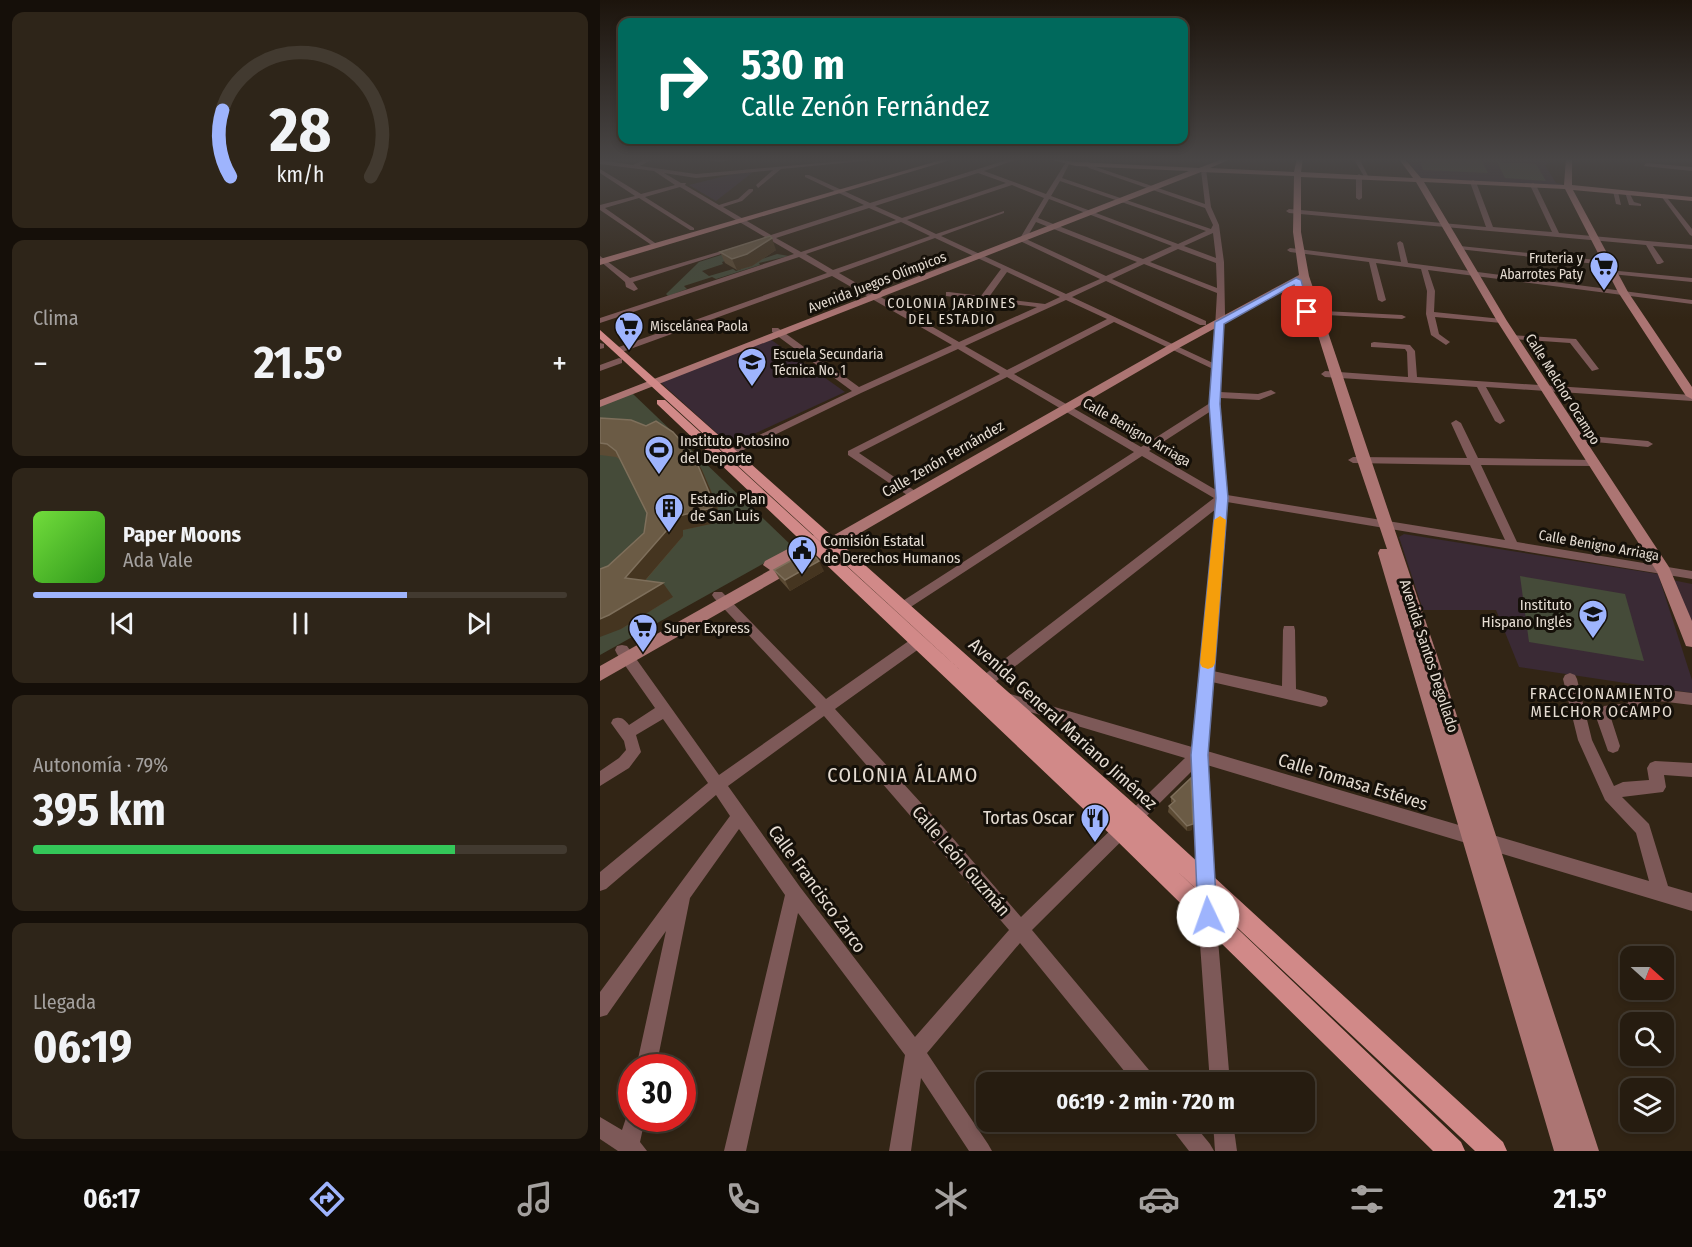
<!DOCTYPE html>
<html lang="es">
<head>
<meta charset="utf-8">
<style>
	:root { --surface:#261c10; --page:#2e2519; --text:#f1f3f6; --muted:#a4a19f; --line:#423a30; --accent:#9eb4fd }
	body { margin:0; font-family:"Fira Sans Condensed",sans-serif; background:var(--page); color:var(--text); height:100vh; display:flex; flex-direction:column; font-size:22px; white-space:nowrap }
	* { box-sizing:border-box; margin:0 }
	p { font-size:20px; color:var(--muted) }
	.icon { flex:none; width:33px; height:33px; fill:none; stroke:currentColor; stroke-width:2; stroke-linecap:round; stroke-linejoin:round }
	.map { position:relative; flex:1; overflow:hidden }
	.panel { display:flex; flex-direction:column; gap:12px; padding:12px; background:#150f09; width:600px }
	.panel>* { flex:none }
	.banner { position:absolute; left:18px; top:18px; width:570px; height:126px; border-radius:12px; box-shadow:0 3px 9px #0003,0 0 0 2px var(--line); background:#00695c; color:#fff; overflow:hidden }
	.needle { width:39px; rotate:111deg }
	.tools { position:absolute; left:1020px; top:946px; display:grid; gap:12px }
	.tools a { display:grid; place-items:center; width:54px; height:54px; border-radius:12px; background:var(--surface); box-shadow:0 3px 9px #0003,0 0 0 2px var(--line); font-size:30px }
	.speed { position:absolute; left:18px; top:1054px; display:flex; gap:12px; font-size:30px; font-weight:700; text-align:center }
	.speed>* { display:grid; place-content:center; width:78px; height:78px; border-radius:50%; background:var(--surface); box-shadow:0 3px 9px #0003,0 0 0 2px var(--line); line-height:1 }
	.speed .limit { border:9px solid #d22; background:#fff; color:#111 }
	.pin { position:absolute; display:grid; place-items:center; width:51px; height:51px; color:#fff; margin:-26px; border-radius:12px; box-shadow:0 3px 9px #0006 }
	.me { position:absolute; width:66px; margin:-33px; rotate:357deg; stroke-linejoin:round; filter:drop-shadow(0 0 4px #0008) }
	.turn { display:flex; align-items:center; gap:21px; height:126px; padding:0 24px; font-size:27px }
	.turn .icon { width:78px; height:78px; stroke-width:2.5 }
	.turn b { display:block; font-size:42px; line-height:51px }
	.big { font-size:45px; font-weight:700; line-height:1.1 }
	.panel .card { flex:1; display:flex; flex-direction:column; justify-content:center; gap:9px; min-width:0; padding:0 21px; border-radius:12px; background:var(--page) }
	.panel .dial { align-items:center; gap:0 }
	.dial svg { height:156px; overflow:visible; fill:none; stroke:var(--line); stroke-width:7; stroke-linecap:round; text-anchor:middle }
	.dial text { fill:var(--text); stroke:none }
	.song { display:flex; align-items:center; gap:18px }
	.cover { width:72px; height:72px; border-radius:9px; background:linear-gradient(135deg,hsl(100 70% 55%),hsl(110 70% 35%)) }
	.played { height:6px; border-radius:3px; background:linear-gradient(90deg,var(--accent) 70%,var(--line) 70%) }
	.keys { display:flex; justify-content:space-around; direction:ltr }
	.heat { display:flex; justify-content:space-between; align-items:center; font-size:33px; direction:ltr }
	.charge { height:9px; border-radius:4px; background:linear-gradient(90deg,#34c759 79%,var(--line) 0) }
	.trip { position:absolute; left:376px; top:1072px; width:339px; height:60px; border-radius:12px; background:var(--surface); box-shadow:0 3px 9px #0003,0 0 0 2px var(--line); font-weight:700; line-height:60px; text-align:center }
	.tabs { display:flex; height:96px; justify-content:space-around; align-items:center; background:#0f0b06; color:var(--muted) }
	.tabs .icon { width:42px; height:42px }
	.tabs .selected { color:var(--accent) }
	.tabs b { font-size:27px; color:var(--text) }
	main { display:flex; flex:1; min-height:0 }
	.map>svg:first-child { display:block }
	.education { fill:#3a2a35 }
	.medical { fill:#3c2930 }
	.green { fill:#454b39 }
	.lines { fill:none; stroke-linecap:round; stroke-linejoin:round }
	.street { fill:#7d5958; fill-rule:evenodd }
	.secondary { fill:#ac7573; fill-rule:evenodd }
	.primary { fill:#d18988; fill-rule:evenodd }
	.wall { fill:#5c4b34 }
	.shaded-wall { fill:#453520 }
	.building { fill:#6b5b45; stroke:#7e6f5b; stroke-width:1.5 }
	.route { fill:#9eb4fd; stroke:#6775a4; stroke-width:1.5 }
	.slow { fill:#f59e0b }
	.labels { text-anchor:middle; stroke-width:6; stroke-linejoin:round; paint-order:stroke }
	.far-poi-label { font-size:14px; fill:#e5dcd2; stroke:#151009; text-anchor:start }
	.far-street-label { font-size:14px; fill:#e5dcd2; stroke:#151009 }
	.far-neighbourhood-label { font-size:14px; letter-spacing:1.5px; fill:#e5dcd2; stroke:#151009 }
	.poi-label { font-size:15px; fill:#e5dcd2; stroke:#151009; text-anchor:start }
	.street-label { font-size:15px; fill:#e5dcd2; stroke:#151009 }
	.neighbourhood-label { font-size:16px; letter-spacing:1.5px; fill:#e5dcd2; stroke:#151009 }
	.near-street-label { font-size:18px; fill:#e5dcd2; stroke:#151009 }
	.near-poi-label { font-size:18px; fill:#e5dcd2; stroke:#151009; text-anchor:end }
	.near-neighbourhood-label { font-size:20px; letter-spacing:1.5px; fill:#e5dcd2; stroke:#151009 }
</style>
</head>
<body>
<main>
<section class="panel">
<div class="card dial"><svg viewBox="0 0 100 80">
<path d="M14 69A42 42 0 1 1 86 69"/>
<path d="M14 69A42 42 0 0 1 10 35" stroke="#9eb4fd"/>
<text x="50" y="56" font-size="32" font-weight="700">28</text>
<text x="50" y="72" font-size="11">km/h</text>
</svg></div>
<div class="card"><p>Clima</p>
<div class="heat"><a>−</a><b class="big">21.5°</b><a>+</a></div>
</div>
<div class="card">
<div class="song"><i class="cover"></i><div><b>Paper Moons</b><p>Ada Vale</p></div></div>
<div class="played"></div>
<div class="keys"><svg class="icon" aria-label="previous" viewBox="0 0 24 24"><path d="M18 5L8 12l10 7zM5 5v14"/></svg><svg class="icon" aria-label="pause" viewBox="0 0 24 24"><path d="M8 5v14M16 5v14"/></svg><svg class="icon" aria-label="next" viewBox="0 0 24 24"><path d="M6 5l10 7-10 7zM19 5v14"/></svg></div>
</div>
<div class="card"><p>Autonomía · 79%</p><b class="big">395 km</b><div class="charge"></div></div>
<div class="card"><p>Llegada</p><b class="big">06:19</b></div>
</section>
<div class="map">
<svg width="1092" height="1151" viewBox="0 0 1092 1151">
	<rect width="100%" height="100%" fill="#322515"/>
	<g class="education">
		<polygon points="805,158 895,158 943,161 950,163 945,165 956,183 963,184 960,186 821,178"/>
		<polygon points="153,172 116,201 89,185 133,174"/>
		<polygon points="170,339 245,392 130,445 60,382"/>
		<polygon points="804,534 1058,574 1092,680 1092,693 919,667 896,610 823,610 799,537"/>
	</g>
	<polygon class="medical" points="1072,580 1092,584 1092,627"/>
	<g class="green">
		<polygon points="819,158 881,159 888,173 823,170"/>
		<polygon points="897,162 936,164 946,181 905,178"/>
		<polygon points="165,241 139,256 122,262 123,264 102,271 109,276 133,269 136,271 152,265 150,263 177,254 189,256 159,263 160,265 116,279 112,277 84,286 87,289 68,296 66,294 99,262"/>
		<polygon points="32,393 193,547 0,655 0,406"/>
		<polygon points="920,576 1025,594 1044,661 929,642"/>
	</g>
	<g class="lines">
		<g class="street">
			<path d="M48,158H55L40,166L96,174L277,158L274,160L181,169L158,188L156,185L173,170L96,178L64,173L81,183H86L85,185L119,205L138,199L149,189H153V191L142,201L123,207L171,235L264,205L205,177V175H209L270,203L413,158H421L384,171L446,194L466,162H470L462,178L611,229L613,225L605,208L489,168L483,163L488,162L493,166L605,204L601,170L606,169L611,207L619,225L624,262L625,314L620,392L658,394L671,390L676,393L659,400L620,398L627,495L905,540L870,465L753,463L748,460L753,457L867,458L851,423L856,420L861,423L878,458L993,460L998,463L993,466L881,465L917,542L1092,571V579L627,502L613,671L682,686L683,630L684,626H694L695,630L696,689L726,697L728,701L726,705L721,707L612,682L607,751L1049,881L1036,833L1005,800L978,740L963,679L965,675L970,673L975,675L977,679L992,740L1014,786L1023,782L1049,780L1047,768L1050,763L1055,761L1092,763V777L1064,775L1066,787L1063,792L1022,797L1049,824L1068,886L1092,893V911L607,765L616,916L630,1083H610L598,916L592,771L432,930L554,1076L557,1083H534L420,943L327,1053L388,1144L392,1151H369L321,1078L311,1151H289L305,1055L198,913L146,1151H124L185,895L139,829L90,898L56,1068H36L66,931L7,1015L0,1017V992L130,816L116,795L6,889L0,891V872L108,783L63,719L36,735L41,752L29,768L0,786V771L19,758L26,750L24,741L11,723L13,719C21,716 24,719 29,725L55,708L17,654L15,650L17,646L22,645L27,646L119,775L216,707L114,598L112,595L114,592H122L226,699L313,638L318,637L323,638L325,642L323,646L235,709L344,828L421,917L585,758L407,705L402,703L400,699L402,695L407,693L592,747L616,509L390,686L385,688L380,686L378,682L380,678L614,498L542,456L306,610H298L296,607L298,604L534,452L407,377L259,453L318,493L319,495L318,497H310L248,455V451L400,374L358,349L261,393L125,459H117V455L252,391L172,332V328H178L259,387L352,345L232,276L22,352H16V348L227,273L199,257L0,323V318L194,254L170,240L166,239L165,237L80,187L45,197L94,228V230H90L39,198L5,208L58,245L53,246L0,210V205L35,196L0,173V169L41,194L75,185L54,171L0,164V160L33,165ZM378,173L406,183L302,218L275,206ZM460,181L606,231L578,244L451,196ZM412,185L444,198L419,240L420,241L500,279L466,294L341,236L404,213V211L336,234L307,220ZM449,199L572,246L543,259L438,218ZM269,208L296,220L201,252L176,238ZM301,222L330,236L233,270L206,254ZM436,222L537,262L506,276L426,239ZM613,233L616,258L584,246ZM335,238L401,269L381,296L349,292H346V296L378,300L373,307L377,309L385,301L437,307L359,342L239,273ZM578,249L616,263L617,288L550,262ZM544,264L617,293L613,363L472,297L506,281L600,325H606V321L512,279ZM407,272L460,297L445,304L389,297ZM466,300L507,319L407,370L365,346ZM514,322L613,369L610,403L541,447L414,374ZM611,411L616,490L549,451ZM224,716L409,930L315,1037L200,887L128,786Z"/>
			<polygon points="97,158 143,158 119,162"/>
			<polygon points="753,158 759,158 769,178 765,178"/>
			<polygon points="1046,163 1092,167 1092,171 1044,166"/>
			<polygon points="759,174 762,176 762,198 759,200 756,198 756,176"/>
			<polygon points="873,180 876,182 893,227 952,232 930,185 933,183 936,185 959,233 1092,245 1092,249 1053,246 1064,262 1060,264 1057,264 1046,245 689,213 686,211 689,209 886,227 870,182"/>
			<polygon points="1013,191 1018,192 1021,205 1016,204"/>
			<polygon points="1025,192 1029,192 1034,202 1041,204 1041,206 1029,205"/>
			<polygon points="1064,194 1092,229 1092,236 1090,235 1061,196"/>
			<polygon points="800,241 803,243 808,263 1092,300 1092,304 828,270 835,291 834,312 902,319 906,321 902,323 835,317 839,334 850,342 846,345 831,335 826,314 827,291 821,269 776,263 786,300 782,302 778,300 769,262 690,252 687,250 690,248 801,262 797,243"/>
			<polygon points="860,246 1006,261 1010,263 1006,265 858,249 857,248"/>
			<polygon points="135,247 140,248 33,282 38,289 34,291 26,287 25,282 0,261 0,256 30,278"/>
			<polygon points="1008,270 1092,278 1092,282 1011,274 1008,274"/>
			<polygon points="704,310 802,315 806,317 802,319 707,314 704,314"/>
			<polygon points="910,335 976,339 999,369 992,371 970,343 913,339 909,337"/>
			<polygon points="774,342 810,345 815,351 817,377 1092,395 1092,401 886,387 905,421 900,424 895,421 877,387 725,377 721,374 725,371 808,377 807,352 805,349 771,347 771,343"/>
			<polygon points="0,343 4,344 4,348 0,349"/>
			<polygon points="19,358 22,359 22,363 0,371 0,365"/>
			<polygon points="977,435 1048,441 1053,444 1048,447 974,440 972,438"/>
			<polygon points="1036,686 1092,693 1092,705 1042,699 1040,710 1028,716 1012,716 1011,718 1020,746 1018,751 1013,753 1008,751 996,717 1004,706 1028,703 1031,688"/>
			<polygon points="32,1110 32,1119 45,1119 40,1142 47,1151 18,1151 0,1139 0,1117 22,1130 28,1112"/>
			<polygon points="569,1122 592,1122 610,1144 614,1151 589,1151 572,1129"/>
			<polygon points="613,1122 633,1122 637,1151 615,1151"/>
		</g>
		<g class="secondary">
			<polygon points="348,158 357,158 0,265 0,259"/>
			<polygon points="445,158 476,162 599,168 625,158 633,158 610,168 694,172 697,158 703,158 701,172 813,178 798,158 804,158 821,178 964,185 966,158 972,158 972,185 1092,197 1092,201 973,190 1028,292 1092,387 1092,399 1086,396 1018,292 965,189 824,182 907,321 1069,567 1092,621 1092,647 1086,646 1084,641 1057,572 897,321 816,182 701,177 701,232 709,276 838,658 999,1151 954,1151 778,553 780,549 787,549 757,460 701,281 577,349 224,554 214,554 213,548 193,559 200,564 198,568 0,681 0,666 170,570 163,565 165,561 218,533 228,533 229,538 569,345 699,275 693,232 694,176 601,172 0,407 0,400 589,171 476,166"/>
		</g>
		<polygon class="primary" points="0,330 541,810 903,1142 907,1151 875,1151 576,870 861,1142 865,1151 833,1151 514,838 57,404 57,400 65,400 370,679 0,339"/>
	</g>
	<g class="wall">
		<polygon points="176,250 152,266 137,270 125,263 120,252"/>
		<polygon points="0,418 102,470 117,505 120,522 83,530 83,536 45,581 73,597 21,629 8,566 44,533 47,513 22,461 16,457 0,455"/>
		<polygon points="174,570 224,571 190,591 180,580"/>
		<polygon points="591,778 592,830 587,831 568,812 569,806 572,803 571,802 571,797"/>
	</g>
	<g class="shaded-wall">
		<polygon points="172,238 176,250 152,266 137,270 132,259"/>
		<polygon points="94,456 102,470 117,505 120,522 83,530 83,536 35,592 25,578 74,517"/>
		<polygon points="219,561 224,571 190,591 185,580"/>
		<polygon points="63,583 73,597 21,629 0,637 0,619"/>
		<polygon points="593,824 592,830 587,831 587,826"/>
	</g>
	<g class="building">
		<polygon points="170,236 172,238 147,254 132,259 120,252"/>
		<polygon points="0,418 31,420 46,426 56,421 73,432 94,456 109,492 112,508 74,517 74,522 25,578 63,583 9,615 0,619 0,569 8,566 44,533 47,513 16,451 7,444 0,443"/>
		<polygon points="212,553 219,561 185,580 174,570 203,554"/>
		<polygon points="591,778 593,824 587,826 569,806 575,801 571,797"/>
	</g>
	<linearGradient id="sky" x2="0" y2="1"><stop stop-color="#1c140c"/><stop offset="0.5" stop-color="#494646"/><stop offset="1" stop-color="#494646" stop-opacity="0"/></linearGradient>
	<rect width="1092" height="319" fill="url(#sky)"/>
	<polygon class="route" points="696,278 701,280 710,313 703,312 694,285 624,324 620,404 628,498 608,755 617,916 614,923 608,926 601,923 598,916 591,755 616,498 609,404 615,322"/>
	<polygon class="slow" points="620,516 626,520 615,663 613,667 608,669 602,667 600,663 614,520"/>
	<defs>
		<g id="supermarket-pin" transform="scale(1.5)"><path d="M0 17L-7.5 6A9.5 9.5 0 1 1 7.5 6Z" fill="#9eb4fd" stroke="#151009"/><path d="M-6-5.5h2.5l.6 2H6L4.5 2H-2.5L-4.4-4H-6ZM-1.5 3.2a1.3 1.3 0 1 0 .1 0ZM3 3.2a1.3 1.3 0 1 0 .1 0Z" fill="#111"/></g>
		<g id="school-pin" transform="scale(1.5)"><path d="M0 17L-7.5 6A9.5 9.5 0 1 1 7.5 6Z" fill="#9eb4fd" stroke="#151009"/><path d="M0-5L7-2L0 1L-7-2ZM-4 1L0 2.5L4 1V4Q0 6-4 4Z" fill="#111"/></g>
		<g id="stadium-pin" transform="scale(1.5)"><path d="M0 17L-7.5 6A9.5 9.5 0 1 1 7.5 6Z" fill="#9eb4fd" stroke="#151009"/><path d="M0-5a6.5 5 0 1 0 0 10a6.5 5 0 1 0 0-10ZM-3.5-1.8h7v3.6h-7Z" fill="#111"/></g>
		<g id="building-pin" transform="scale(1.5)"><path d="M0 17L-7.5 6A9.5 9.5 0 1 1 7.5 6Z" fill="#9eb4fd" stroke="#151009"/><path d="M-4-6H4V6H1V3H-1V6H-4ZM-2.5-4.3h1.7v1.8h-1.7ZM.8-4.3h1.7v1.8H.8ZM-2.5-1h1.7V.8h-1.7ZM.8-1h1.7V.8H.8Z" fill="#111"/></g>
		<g id="civic-pin" transform="scale(1.5)"><path d="M0 17L-7.5 6A9.5 9.5 0 1 1 7.5 6Z" fill="#9eb4fd" stroke="#151009"/><path d="M-.6-6.5H3V-4.5H.6V-3L4-1V1h2V6H-6V1h2V-1L-.6-3ZM-1.2 2.5V6h2.4V2.5Z" fill="#111"/></g>
		<g id="restaurant-pin" transform="scale(1.5)"><path d="M0 17L-7.5 6A9.5 9.5 0 1 1 7.5 6Z" fill="#9eb4fd" stroke="#151009"/><path d="M-5-6h1v4h1v-4h1v4h1v-4h1v5L-1.5 .5V6h-2V.5L-5-1ZM5-6V6H3V1.5H1.5Q1.5-4 5-6Z" fill="#111"/></g>
	</defs>
	<g fill-rule="evenodd">
		<use href="#supermarket-pin" x="1004" y="266"/>
		<use href="#supermarket-pin" x="29" y="326"/>
		<use href="#school-pin" x="152" y="362"/>
		<use href="#stadium-pin" x="59" y="450"/>
		<use href="#building-pin" x="69" y="508"/>
		<use href="#civic-pin" x="202" y="550"/>
		<use href="#school-pin" x="993" y="614"/>
		<use href="#supermarket-pin" x="43" y="628"/>
		<use href="#restaurant-pin" x="495" y="818"/>
	</g>
	<g class="labels">
		<g class="far-poi-label">
			<text x="983" y="263" text-anchor="end">Fruteria y<tspan x="983" dy="16">Abarrotes Paty</tspan></text>
			<text x="50" y="331">Miscelánea Paola</text>
			<text x="173" y="359">Escuela Secundaria<tspan x="173" dy="16">Técnica No. 1</tspan></text>
		</g>
		<g class="far-street-label">
			<text transform="translate(277 282) rotate(-21)" y="5">Avenida Juegos Olímpicos</text>
			<text transform="translate(963 389) rotate(58)" y="5">Calle Melchor Ocampo</text>
			<text transform="translate(537 432) rotate(30)" y="5">Calle Benigno Arriaga</text>
			<text transform="translate(999 545) rotate(10)" y="5">Calle Benigno Arriaga</text>
		</g>
		<g class="far-neighbourhood-label">
			<text x="352" y="308">COLONIA JARDINES<tspan x="352" dy="16">DEL ESTADIO</tspan></text>
		</g>
		<g class="poi-label">
			<text x="80" y="446">Instituto Potosino<tspan x="80" dy="17">del Deporte</tspan></text>
			<text x="90" y="504">Estadio Plan<tspan x="90" dy="17">de San Luis</tspan></text>
			<text x="223" y="546">Comisión Estatal<tspan x="223" dy="17">de Derechos Humanos</tspan></text>
			<text x="972" y="610" text-anchor="end">Instituto<tspan x="972" dy="17">Hispano Inglés</tspan></text>
			<text x="64" y="633">Super Express</text>
		</g>
		<g class="street-label">
			<text transform="translate(343 459) rotate(-30)" y="5">Calle Zenón Fernández</text>
			<text transform="translate(829 656) rotate(72)" y="5">Avenida Santos Degollado</text>
		</g>
		<g class="neighbourhood-label">
			<text x="1002" y="699">FRACCIONAMIENTO<tspan x="1002" dy="18">MELCHOR OCAMPO</tspan></text>
		</g>
		<g class="near-street-label">
			<text transform="translate(463 724) rotate(42)" y="6">Avenida General Mariano Jiménez</text>
			<text transform="translate(753 782) rotate(17)" y="6">Calle Tomasa Estéves</text>
			<text transform="translate(361 861) rotate(49)" y="6">Calle León Guzmán</text>
			<text transform="translate(217 889) rotate(54)" y="6">Calle Francisco Zarco</text>
		</g>
		<g class="near-poi-label">
			<text x="474" y="824">Tortas Oscar</text>
		</g>
		<g class="near-neighbourhood-label">
			<text x="303" y="782">COLONIA ÁLAMO</text>
		</g>
	</g>
</svg>
<div class="tools">
<a><svg class="needle" viewBox="-14 -14 28 28"><path d="M0-13l5 13h-10z" fill="#e53935"/><path d="M0 13l5-13h-10z" fill="#a4a19f"/></svg></a>
<a><svg class="icon" aria-label="search" viewBox="0 0 24 24"><circle cx="10" cy="10" r="6"/><path d="M15 15l6 6"/></svg></a>
<a><svg class="icon" aria-label="layers" viewBox="0 0 24 24"><path d="M12 4l9 5-9 5-9-5zM3 14l9 5 9-5"/></svg></a>
</div>
<div class="speed"><div class="limit">30</div></div>
<div class="pin" style="left:707px;top:312px;background:#d93025"><svg class="icon" aria-label="arrive" viewBox="0 0 24 24"><path d="M6 21V4h12l-3 4 3 4H6"/></svg></div>
<svg class="me" style="left:608px;top:916px" viewBox="-20 -20 40 40"><circle r="19" fill="#fff"/><path d="M0-13L10 11 0 6-10 11z" fill="#9eb4fd"/></svg>
<div class="trip">06:19 · 2 min · 720 m</div>
<div class="banner">
<div class="turn"><svg class="icon" aria-label="right" viewBox="0 0 24 24"><path d="M7 20v-9h11M14 6l5 5-5 5"/></svg><div><b>530 m</b>Calle Zenón Fernández</div></div>
</div>
</div>
</main>
<nav class="tabs">
<b>06:17</b>
<svg class="icon selected" aria-label="directions" viewBox="0 0 24 24"><path d="M12 3l9 9-9 9-9-9zM9 14v-3h6M13 9l2 2-2 2"/></svg>
<svg class="icon" aria-label="music" viewBox="0 0 24 24"><path d="M9 18V5l10-2v13"/><circle cx="6" cy="18" r="3"/><circle cx="16" cy="16" r="3"/></svg>
<svg class="icon" aria-label="phone" viewBox="0 0 24 24"><path d="M5 4h4l2 5-3 2q2 4 5 5l2-3 5 2v4C11 20 4 13 5 4z"/></svg>
<svg class="icon" aria-label="climate" viewBox="0 0 24 24"><path d="M12 3v18M4 7l16 10M4 17L20 7"/></svg>
<svg class="icon" aria-label="car" viewBox="0 0 24 24"><path d="M5 17H2v-5l4-1 3-4h7l3 4 3 1v5h-3M9 17h6M6 11h13"/><circle cx="7" cy="17" r="2"/><circle cx="17" cy="17" r="2"/></svg>
<svg class="icon" aria-label="filters" viewBox="0 0 24 24"><path d="M4 7h16M4 17h16"/><circle cx="9" cy="7" r="2"/><circle cx="15" cy="17" r="2"/></svg>
<b>21.5°</b>
</nav>
</body>
</html>
